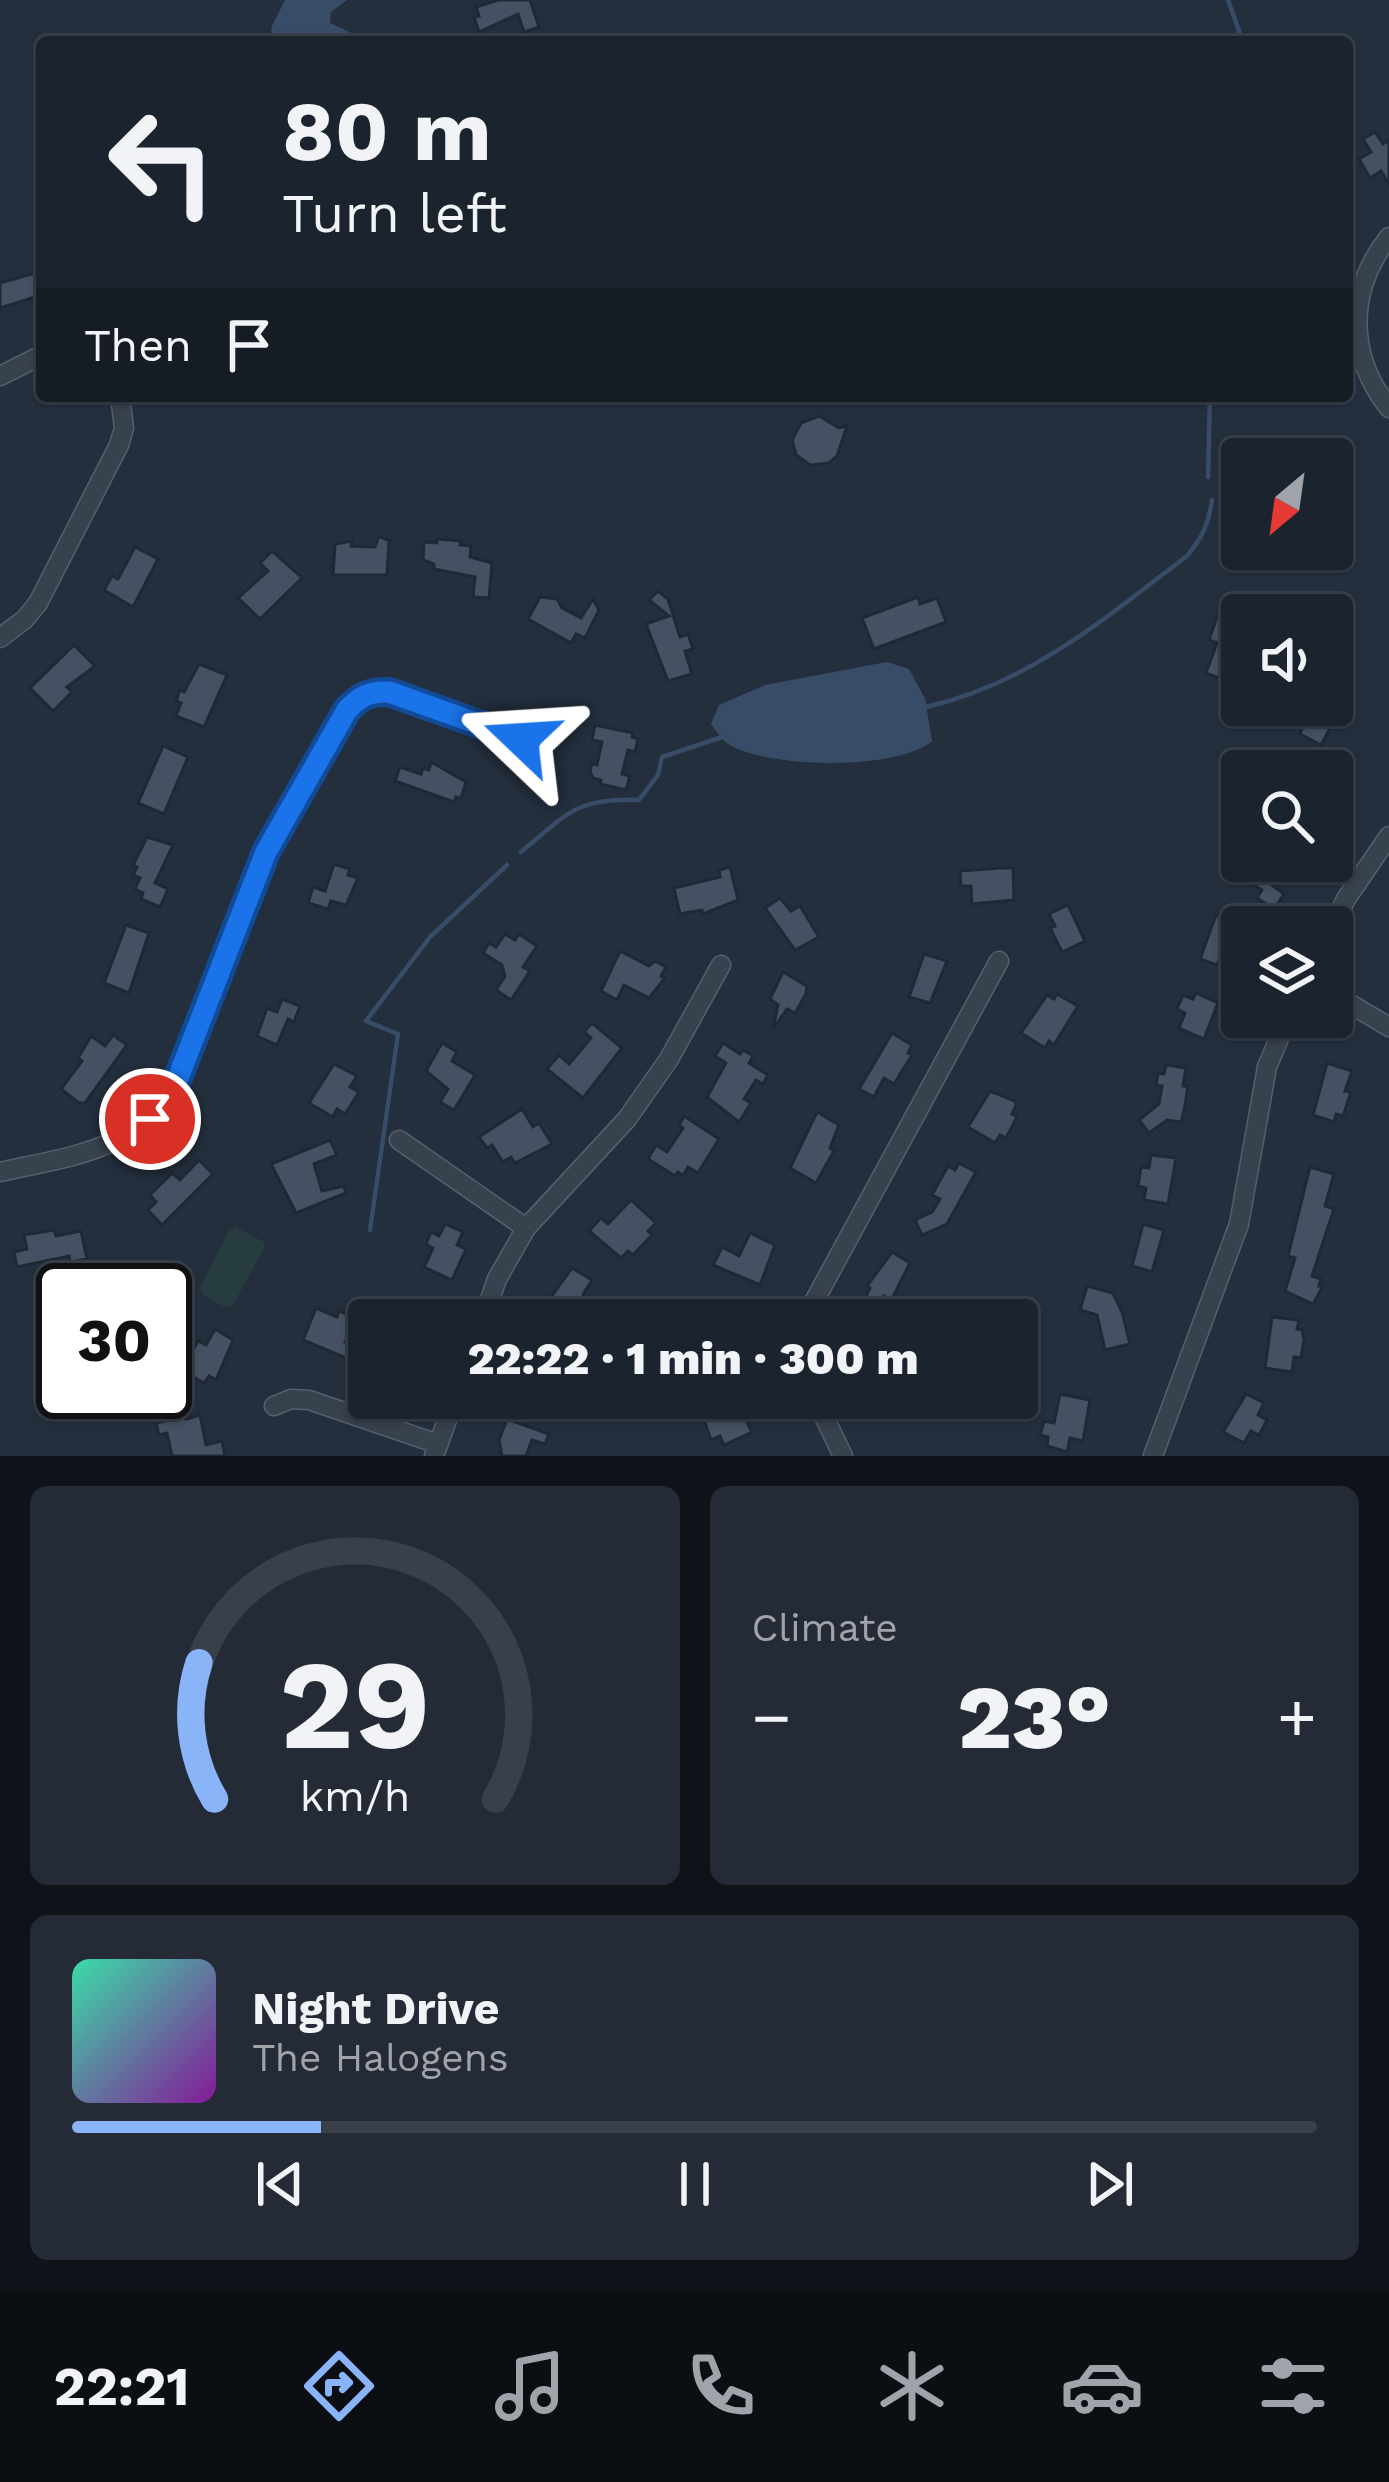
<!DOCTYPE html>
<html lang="en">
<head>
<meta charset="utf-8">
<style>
	:root { --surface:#1b232e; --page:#242b36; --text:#f1f3f6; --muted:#a0a4aa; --line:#39404a; --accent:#8ab4f8 }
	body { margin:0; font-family:"Work Sans",sans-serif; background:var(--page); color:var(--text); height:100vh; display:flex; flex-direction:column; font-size:45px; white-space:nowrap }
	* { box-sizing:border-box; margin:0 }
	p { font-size:39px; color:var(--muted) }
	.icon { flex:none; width:66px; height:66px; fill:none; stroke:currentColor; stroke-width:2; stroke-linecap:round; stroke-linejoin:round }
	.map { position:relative; height:1456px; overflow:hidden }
	.side { display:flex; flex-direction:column; gap:30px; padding:30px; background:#0f1319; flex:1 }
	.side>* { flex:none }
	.hud { position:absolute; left:36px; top:36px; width:1317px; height:366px; border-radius:12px; box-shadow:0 3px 9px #0004,0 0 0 3px var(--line); background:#1b232e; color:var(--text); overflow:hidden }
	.needle { width:78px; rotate:209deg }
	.buttons { position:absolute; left:1221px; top:438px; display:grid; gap:24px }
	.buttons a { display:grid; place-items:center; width:132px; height:132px; border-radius:12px; background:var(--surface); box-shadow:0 3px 9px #0004,0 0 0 3px var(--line); font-size:60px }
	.speed { position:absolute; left:36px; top:1263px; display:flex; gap:24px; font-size:60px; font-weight:700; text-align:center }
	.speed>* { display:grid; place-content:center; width:156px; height:156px; border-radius:50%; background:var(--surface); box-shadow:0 3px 9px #0004,0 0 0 3px var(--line); line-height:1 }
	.speed .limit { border:6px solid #111; border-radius:18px; background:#fff; color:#111 }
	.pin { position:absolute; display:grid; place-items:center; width:102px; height:102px; color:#fff; margin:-51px; border:6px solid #fff; border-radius:50%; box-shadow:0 3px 12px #0007 }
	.me { position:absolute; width:132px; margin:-66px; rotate:290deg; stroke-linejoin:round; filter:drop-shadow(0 0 9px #0008) }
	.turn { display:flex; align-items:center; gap:42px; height:252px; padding:0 48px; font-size:54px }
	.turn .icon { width:156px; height:156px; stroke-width:2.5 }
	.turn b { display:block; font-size:84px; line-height:102px }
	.then { display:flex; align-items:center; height:114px; padding:0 48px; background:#0003; gap:24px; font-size:45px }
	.big { font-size:90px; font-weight:800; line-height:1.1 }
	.side .tile { flex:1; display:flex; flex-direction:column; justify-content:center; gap:18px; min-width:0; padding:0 42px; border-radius:18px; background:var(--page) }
	.side .dial { align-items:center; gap:0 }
	.dial svg { height:312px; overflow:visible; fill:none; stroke:var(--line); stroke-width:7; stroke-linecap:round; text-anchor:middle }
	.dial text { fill:var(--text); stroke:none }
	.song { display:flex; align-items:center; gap:36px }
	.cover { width:144px; height:144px; border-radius:18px; background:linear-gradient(135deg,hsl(160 70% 55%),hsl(290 70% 35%)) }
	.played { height:12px; border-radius:6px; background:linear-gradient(90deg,var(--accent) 20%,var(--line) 20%) }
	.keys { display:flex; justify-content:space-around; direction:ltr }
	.heat { display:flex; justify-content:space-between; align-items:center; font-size:66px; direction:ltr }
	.side .tiles { flex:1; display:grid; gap:30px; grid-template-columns:1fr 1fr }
	.tile:last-child { grid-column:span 2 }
	.trip { position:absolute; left:348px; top:1299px; width:690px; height:120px; border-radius:12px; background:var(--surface); box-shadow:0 3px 9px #0004,0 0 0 3px var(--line); font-weight:800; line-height:120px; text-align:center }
	.menu { display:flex; height:192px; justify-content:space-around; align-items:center; background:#0b0e12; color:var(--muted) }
	.menu .icon { width:84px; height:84px }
	.menu .on { color:var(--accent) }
	.menu b { font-size:54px; color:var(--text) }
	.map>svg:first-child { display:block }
	.green { fill:#263c3f }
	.water { fill:#394c67 }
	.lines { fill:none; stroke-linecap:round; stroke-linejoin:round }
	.stream { stroke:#394c67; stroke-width:4.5 }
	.building { fill:#455162; stroke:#1f2835; stroke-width:3 }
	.minor-casing { stroke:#565f6c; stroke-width:21 }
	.minor { stroke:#38414e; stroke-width:18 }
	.route-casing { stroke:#114b97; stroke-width:30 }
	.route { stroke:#1a73e8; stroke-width:21 }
</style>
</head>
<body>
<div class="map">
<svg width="1389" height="1456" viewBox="0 0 1389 1456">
	<rect width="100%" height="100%" fill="#242f3e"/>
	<polygon class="green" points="236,1227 264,1242 264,1248 233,1305 226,1308 202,1294 200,1287 229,1231"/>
	<g class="water">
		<polygon points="285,0 347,0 331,12 330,23 369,41 343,37 343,42 270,42 272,26"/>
		<path d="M887,662L909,669L925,699L932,741C898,771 768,768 730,745C722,740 716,731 711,724L719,705L765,685Z"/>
	</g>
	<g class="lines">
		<g class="stream">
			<polyline points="1228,0 1243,42"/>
			<polyline points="1208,477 1210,396"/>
			<path d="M926,707C1030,683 1104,619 1187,556C1202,538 1209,523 1212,500"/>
			<path d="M521,852C567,814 575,798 639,800L658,775L662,757L722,737"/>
			<polyline points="370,1230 398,1034 366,1021 430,937 507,865"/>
		</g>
	</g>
	<g class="building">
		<polygon points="498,0 530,0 539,27 524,32 518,14 479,32 474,17 479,16 476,7"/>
		<polygon points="1375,132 1383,144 1389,140 1389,184 1381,171 1370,178 1359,159 1371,152 1363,139"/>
		<polygon points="35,273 41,295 0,308 0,283"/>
		<polygon points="819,416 839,428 847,426 837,456 829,463 810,465 796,455 792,440 801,423"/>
		<polygon points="379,536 389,541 387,575 333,575 335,544 352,541 351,546 375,547"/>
		<polygon points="437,539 461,541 460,545 471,546 470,557 492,563 489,598 473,597 475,577 434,569 434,564 423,560 424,542 437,543"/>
		<polygon points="135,547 158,559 133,607 104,590 112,576 118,579"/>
		<polygon points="272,551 302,578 260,619 238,598 268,571 260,563"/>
		<polygon points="658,591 668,599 680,637 688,634 693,649 685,651 692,674 668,681 646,624 669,616 649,600"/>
		<polygon points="540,597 557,599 562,608 581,618 593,599 599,610 585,638 576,634 571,643 528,619"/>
		<polygon points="918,597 920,604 937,598 946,622 874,649 862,618"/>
		<polygon points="1223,599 1242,606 1242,660 1227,655 1219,678 1206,673 1217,643 1209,640"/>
		<polygon points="74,645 95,666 67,687 72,692 53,711 30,688"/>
		<polygon points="199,664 227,675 204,727 176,716 181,703 176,701 180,690 184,692"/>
		<polygon points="1311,705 1338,705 1331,717 1335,719 1321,745 1300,734"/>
		<polygon points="595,725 633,733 632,737 638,739 635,752 628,750 622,774 630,776 626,790 600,784 601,780 593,778 590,772 592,763 597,765 602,742 592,740"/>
		<polygon points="163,746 188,757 164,814 138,803"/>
		<polygon points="431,762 466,782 461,798 456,797 454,802 395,781 400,767 421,774 423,768 429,770"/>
		<polygon points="147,837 173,845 155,883 168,889 160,907 141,899 143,893 135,889 140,878 133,875 137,867 133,865"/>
		<polygon points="1250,861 1284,861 1269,883 1284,894 1274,909 1257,898 1262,890 1240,876"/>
		<polygon points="334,864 350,869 348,875 358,878 346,905 331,901 328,909 308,903 313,887 325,891"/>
		<polygon points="730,867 738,900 703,914 702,910 680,914 674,888 720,877 719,870"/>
		<polygon points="1000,868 1013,868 1014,900 972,904 971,886 961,886 960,871"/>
		<polygon points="780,898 791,911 800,906 819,937 795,950 765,908"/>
		<polygon points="1068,905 1085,941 1062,952 1050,928 1055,926 1049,914"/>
		<polygon points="1216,915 1236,922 1217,965 1200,959"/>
		<polygon points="126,925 149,933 129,993 104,983"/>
		<polygon points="505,934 515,940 519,934 537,946 523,967 530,971 511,1000 496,990 505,976 502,965 483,953 489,943 496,947"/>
		<polygon points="620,951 649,966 655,961 666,967 661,976 665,978 649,998 624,985 617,1000 601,991"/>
		<polygon points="924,954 947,961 930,1003 909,997"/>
		<polygon points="783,972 807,986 806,994 795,1013 787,1009 773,1029 778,1005 770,999"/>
		<polygon points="1196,993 1218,1003 1204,1039 1179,1028 1185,1013 1177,1009 1183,995 1193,999"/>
		<polygon points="1057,994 1078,1006 1054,1045 1049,1041 1045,1048 1021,1033 1047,995 1054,999"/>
		<polygon points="282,999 300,1006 294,1022 288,1019 277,1045 257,1036 267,1008 277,1012"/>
		<polygon points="592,1023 622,1048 583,1098 547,1069 559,1055 569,1064 591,1038 584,1032"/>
		<polygon points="892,1033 912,1045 908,1053 912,1055 894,1084 884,1078 874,1097 859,1089"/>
		<polygon points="113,1035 127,1045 85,1103 79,1103 61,1089 82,1061 78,1058 91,1036 105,1046"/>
		<polygon points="442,1043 457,1052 452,1061 475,1075 454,1110 440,1102 448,1089 426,1071"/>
		<polygon points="723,1043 740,1054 743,1050 753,1056 749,1063 768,1075 763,1084 756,1080 744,1099 751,1103 739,1122 707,1097 726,1063 715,1056"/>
		<polygon points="1327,1063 1352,1071 1345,1091 1351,1092 1343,1116 1336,1114 1334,1122 1313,1115"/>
		<polygon points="334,1064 357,1076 350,1087 359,1092 345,1114 337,1109 333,1117 309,1103"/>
		<polygon points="1166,1065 1186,1068 1183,1086 1188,1086 1184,1111 1181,1122 1167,1120 1149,1133 1139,1120 1159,1104 1162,1086 1156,1085 1158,1073 1164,1074"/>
		<polygon points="990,1091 1015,1101 1016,1105 1012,1114 1017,1117 1006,1138 1000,1135 995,1143 968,1127"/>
		<polygon points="522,1109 533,1127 539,1123 552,1144 515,1163 511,1157 503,1162 492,1145 487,1148 479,1137"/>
		<polygon points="817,1112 839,1125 830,1148 834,1151 816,1183 790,1168"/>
		<polygon points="684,1116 719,1139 698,1173 688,1167 683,1176 678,1172 675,1176 648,1159 656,1145 667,1152 683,1128 679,1125"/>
		<polygon points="330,1140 337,1155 314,1164 322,1191 344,1186 346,1193 296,1213 271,1164"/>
		<polygon points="1151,1155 1176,1158 1168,1204 1144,1200 1146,1188 1138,1186 1141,1167 1149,1168"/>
		<polygon points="199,1160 213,1174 162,1225 148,1210 156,1202 150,1195 172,1173 180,1180"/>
		<polygon points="959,1163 976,1172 947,1224 922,1235 915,1220 932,1212 940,1199 932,1195 948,1166 955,1170"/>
		<polygon points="1310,1167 1334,1174 1325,1206 1334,1209 1312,1276 1321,1279 1319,1286 1323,1286 1313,1304 1285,1291 1295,1258 1288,1256"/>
		<polygon points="631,1200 656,1223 648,1231 652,1235 633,1255 628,1251 621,1258 589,1231 601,1218 608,1224"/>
		<polygon points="445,1224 463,1232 457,1245 466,1249 452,1280 424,1267 433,1248 426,1244 431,1232 439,1236"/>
		<polygon points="1143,1224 1164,1230 1152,1272 1132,1266"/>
		<polygon points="54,1230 56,1236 81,1231 87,1259 70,1262 69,1256 17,1267 14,1252 27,1249 24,1235"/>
		<polygon points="750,1233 775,1245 760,1285 713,1265 722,1247 739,1256"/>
		<polygon points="892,1252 910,1263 891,1301 884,1296 879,1304 866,1296 870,1288 867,1286"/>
		<polygon points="572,1268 592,1280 584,1293 581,1302 585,1305 579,1315 572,1311 567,1319 545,1305"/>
		<polygon points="1087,1286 1113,1293 1122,1312 1130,1344 1105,1350 1097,1315 1080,1310"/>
		<polygon points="316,1308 337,1317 339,1311 357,1319 345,1342 360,1349 353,1361 303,1340"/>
		<polygon points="1272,1317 1299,1320 1297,1329 1302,1330 1304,1340 1301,1358 1294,1357 1292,1372 1265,1368"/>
		<polygon points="215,1329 233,1340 216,1380 209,1376 204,1383 193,1377 190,1382 170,1371 180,1354 188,1359 198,1341 206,1345"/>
		<polygon points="1060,1394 1090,1400 1083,1441 1070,1438 1067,1452 1047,1446 1048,1437 1040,1435 1044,1421 1054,1423"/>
		<polygon points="1246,1394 1264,1403 1258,1415 1267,1420 1259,1435 1251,1431 1244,1443 1223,1432"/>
		<polygon points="723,1398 735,1398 752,1432 724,1445 720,1436 711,1440 703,1417 709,1414 706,1406"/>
		<polygon points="175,1412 186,1419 200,1415 206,1445 222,1441 225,1456 172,1456 167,1433 159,1435 156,1423 171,1420"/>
		<polygon points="507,1419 549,1434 545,1444 532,1440 526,1456 502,1456 499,1440"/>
	</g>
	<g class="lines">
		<g class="minor-casing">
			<g id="minor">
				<path d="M1389,237C1347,290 1347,355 1389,408"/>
				<polyline points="0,376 42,355"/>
				<polyline points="0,638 25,619 38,603 119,445 124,428 120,396"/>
				<polyline points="1332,928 1346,899 1389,836"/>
				<polyline points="1332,993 1389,1027"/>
				<polyline points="399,1140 526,1228"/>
				<path d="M0,1172C75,1155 137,1152 178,1078L266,852L347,710C360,696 370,691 389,692L521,739"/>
				<polyline points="483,1320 497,1279 526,1228 627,1119 669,1059 721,965"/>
				<polyline points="804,1320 999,961"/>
				<polyline points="815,1398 843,1456"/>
				<polyline points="274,1406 291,1399 309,1400 438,1444"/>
				<polyline points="434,1456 455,1398"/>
				<polyline points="1153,1456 1239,1224 1267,1067 1288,1017"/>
			</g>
		</g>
		<use href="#minor" class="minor"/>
	</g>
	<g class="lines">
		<g class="route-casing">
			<path id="route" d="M150,1119L178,1078L266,852L347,710C360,696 370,691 389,692L521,739"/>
		</g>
		<use href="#route" class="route"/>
	</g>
</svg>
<div class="buttons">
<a><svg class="needle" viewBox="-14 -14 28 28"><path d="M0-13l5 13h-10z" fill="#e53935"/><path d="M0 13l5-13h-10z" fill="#a0a4aa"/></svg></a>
<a><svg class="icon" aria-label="sound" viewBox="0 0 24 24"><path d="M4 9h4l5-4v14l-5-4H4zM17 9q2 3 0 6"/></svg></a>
<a><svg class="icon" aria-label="search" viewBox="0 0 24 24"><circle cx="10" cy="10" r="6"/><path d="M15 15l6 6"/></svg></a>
<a><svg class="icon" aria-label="layers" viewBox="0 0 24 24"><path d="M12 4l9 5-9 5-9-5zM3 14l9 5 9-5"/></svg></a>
</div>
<div class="speed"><div class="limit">30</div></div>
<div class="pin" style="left:150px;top:1119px;background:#d93025"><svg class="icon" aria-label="arrive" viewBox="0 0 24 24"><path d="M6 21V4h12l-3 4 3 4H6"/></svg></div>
<svg class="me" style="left:521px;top:739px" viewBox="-20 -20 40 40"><path d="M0-17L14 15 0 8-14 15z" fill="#1a73e8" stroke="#fff" stroke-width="4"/></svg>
<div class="trip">22:22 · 1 min · 300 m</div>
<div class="hud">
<div class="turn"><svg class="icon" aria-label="left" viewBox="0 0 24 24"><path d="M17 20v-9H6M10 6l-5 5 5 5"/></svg><div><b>80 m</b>Turn left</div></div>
<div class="then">Then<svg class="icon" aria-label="arrive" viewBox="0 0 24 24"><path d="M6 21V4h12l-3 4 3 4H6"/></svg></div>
</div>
</div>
<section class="side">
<div class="tiles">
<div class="tile dial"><svg viewBox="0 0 100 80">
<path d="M14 69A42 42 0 1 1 86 69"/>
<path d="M14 69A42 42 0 0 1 10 34" stroke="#8ab4f8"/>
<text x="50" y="56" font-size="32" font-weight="700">29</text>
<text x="50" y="72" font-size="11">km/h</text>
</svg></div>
<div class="tile"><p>Climate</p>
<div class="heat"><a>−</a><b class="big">23°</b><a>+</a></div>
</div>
<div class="tile">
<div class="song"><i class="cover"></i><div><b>Night Drive</b><p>The Halogens</p></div></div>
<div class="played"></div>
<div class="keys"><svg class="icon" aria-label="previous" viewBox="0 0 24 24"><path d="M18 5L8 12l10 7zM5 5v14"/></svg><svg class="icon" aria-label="pause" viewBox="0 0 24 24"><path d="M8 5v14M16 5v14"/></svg><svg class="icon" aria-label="next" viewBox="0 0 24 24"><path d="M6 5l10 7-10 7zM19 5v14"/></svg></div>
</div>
</div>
</section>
<nav class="menu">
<b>22:21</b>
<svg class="icon on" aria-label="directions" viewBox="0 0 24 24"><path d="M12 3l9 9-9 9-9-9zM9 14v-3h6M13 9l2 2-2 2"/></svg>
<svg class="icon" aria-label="music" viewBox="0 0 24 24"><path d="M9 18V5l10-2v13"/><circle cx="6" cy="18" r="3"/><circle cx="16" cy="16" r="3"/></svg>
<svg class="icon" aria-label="phone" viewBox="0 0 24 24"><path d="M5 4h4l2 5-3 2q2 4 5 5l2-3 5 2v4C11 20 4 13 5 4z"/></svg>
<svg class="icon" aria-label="climate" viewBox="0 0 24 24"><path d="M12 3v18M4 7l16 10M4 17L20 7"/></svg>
<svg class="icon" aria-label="car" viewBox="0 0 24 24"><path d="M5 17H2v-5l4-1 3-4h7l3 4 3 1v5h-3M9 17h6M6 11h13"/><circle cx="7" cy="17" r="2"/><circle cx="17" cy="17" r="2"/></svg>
<svg class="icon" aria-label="filters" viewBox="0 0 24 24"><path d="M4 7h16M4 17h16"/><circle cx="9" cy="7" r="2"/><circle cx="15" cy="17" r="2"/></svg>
</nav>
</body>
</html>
